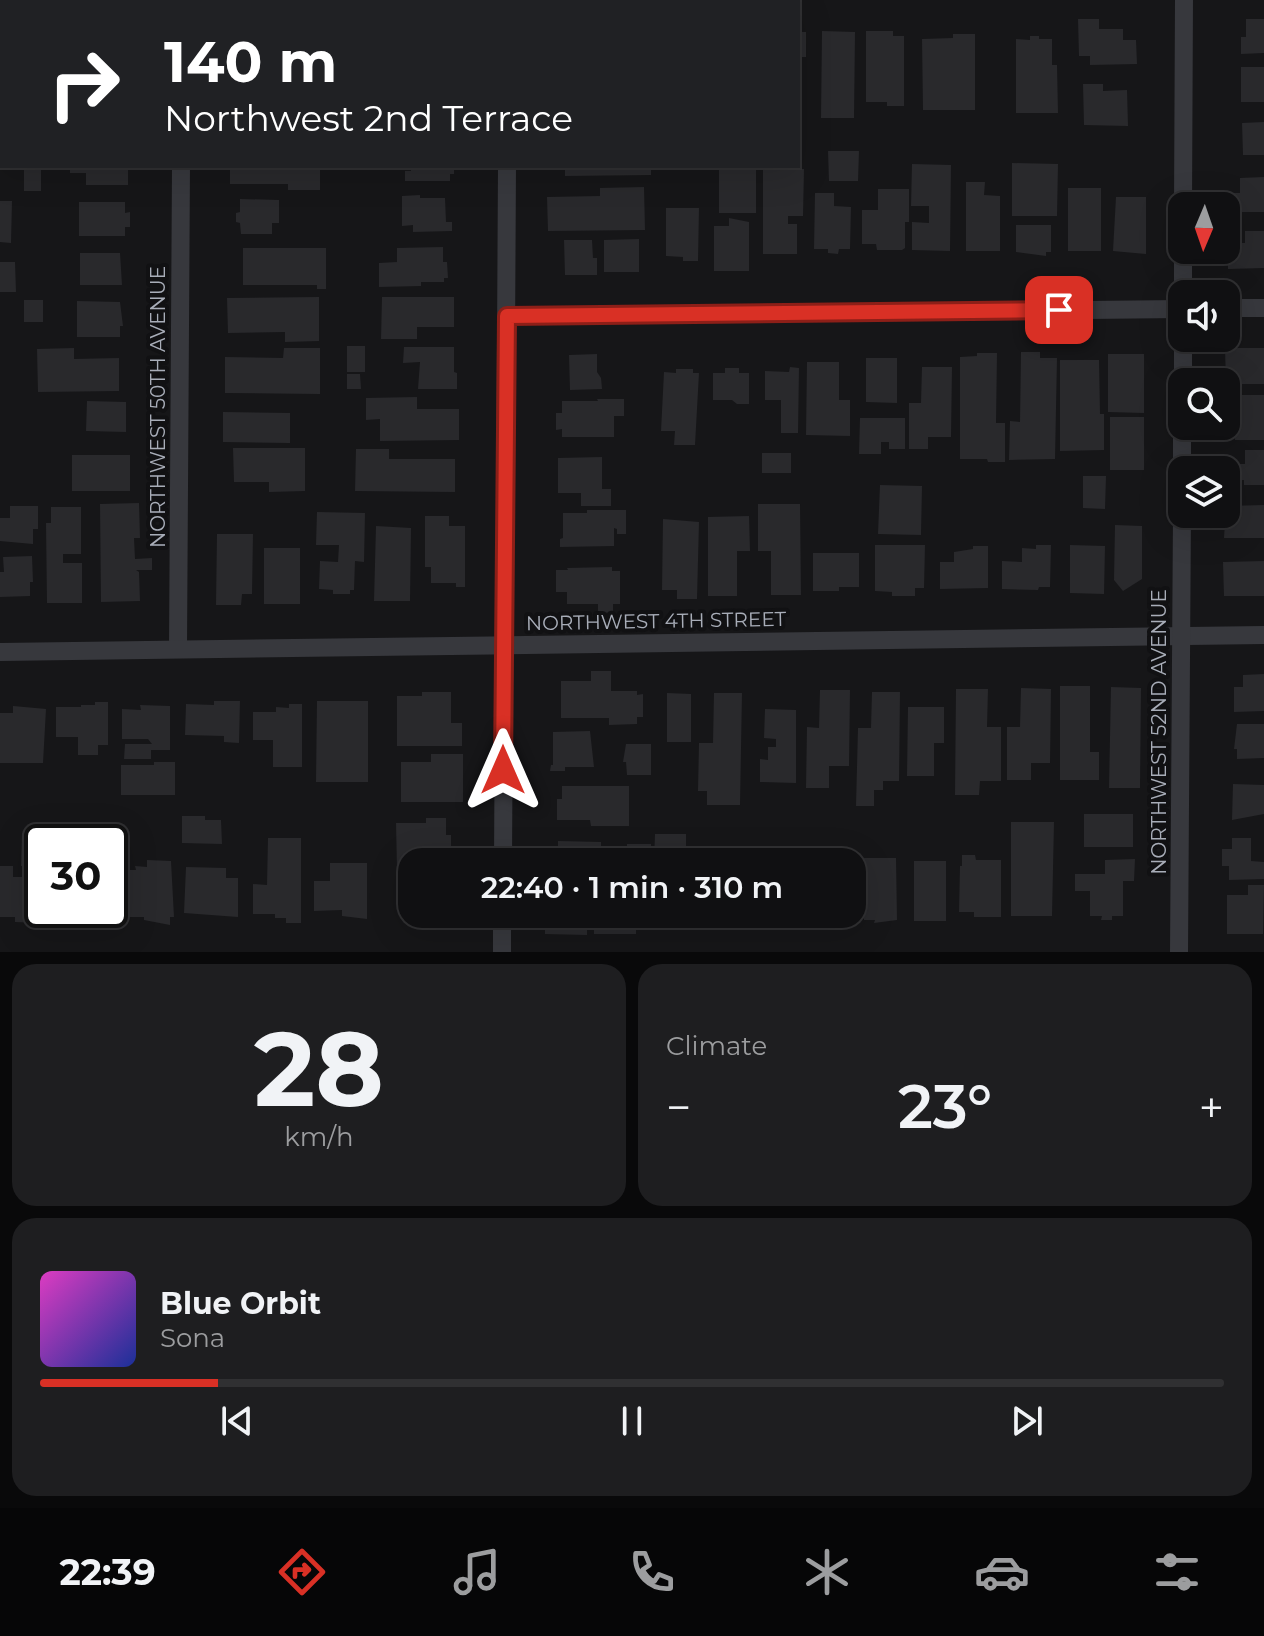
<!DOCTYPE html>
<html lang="en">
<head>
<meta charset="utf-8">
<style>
	:root { --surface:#101012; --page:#1e1e20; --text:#f1f3f6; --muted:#9c9d9f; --line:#303032; --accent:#d93025 }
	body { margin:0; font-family:Montserrat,sans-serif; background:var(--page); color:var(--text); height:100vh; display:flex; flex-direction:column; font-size:30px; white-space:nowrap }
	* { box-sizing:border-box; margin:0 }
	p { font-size:26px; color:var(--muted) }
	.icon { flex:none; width:44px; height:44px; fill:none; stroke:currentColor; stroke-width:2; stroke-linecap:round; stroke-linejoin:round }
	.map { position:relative; height:952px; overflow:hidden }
	.side { display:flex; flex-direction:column; gap:12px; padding:12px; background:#09090a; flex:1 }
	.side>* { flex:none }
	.hud { position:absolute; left:0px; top:0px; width:800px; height:168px; box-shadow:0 8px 32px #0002,0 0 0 2px var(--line); background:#202124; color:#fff; overflow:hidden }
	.needle { width:52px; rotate:182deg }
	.fabs { position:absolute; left:1168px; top:192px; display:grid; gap:16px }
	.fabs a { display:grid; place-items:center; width:72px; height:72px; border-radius:16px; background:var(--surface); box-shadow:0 8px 32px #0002,0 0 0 2px var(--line); font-size:40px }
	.speed { position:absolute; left:24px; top:824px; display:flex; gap:16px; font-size:40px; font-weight:700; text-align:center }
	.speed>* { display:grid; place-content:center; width:104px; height:104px; border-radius:50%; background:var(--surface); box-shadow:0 8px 32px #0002,0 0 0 2px var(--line); line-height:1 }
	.speed .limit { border:4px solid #111; border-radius:12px; background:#fff; color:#111 }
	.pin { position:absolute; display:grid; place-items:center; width:68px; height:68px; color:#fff; margin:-34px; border-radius:16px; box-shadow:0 4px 12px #0006 }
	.me { position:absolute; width:88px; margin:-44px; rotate:0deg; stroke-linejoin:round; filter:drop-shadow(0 0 6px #0008) }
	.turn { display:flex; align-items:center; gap:28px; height:168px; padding:0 32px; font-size:36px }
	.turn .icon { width:104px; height:104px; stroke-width:2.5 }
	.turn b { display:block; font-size:56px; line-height:68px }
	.big { font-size:60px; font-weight:600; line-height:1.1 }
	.side .widget { flex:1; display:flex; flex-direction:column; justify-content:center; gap:12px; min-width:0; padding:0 28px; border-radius:24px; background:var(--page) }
	.side .dial { align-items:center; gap:0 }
	.dial b { font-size:104px; line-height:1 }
	.song { display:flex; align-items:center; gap:24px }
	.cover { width:96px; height:96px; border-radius:12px; background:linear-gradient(135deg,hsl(310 70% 55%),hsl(230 70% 35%)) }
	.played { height:8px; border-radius:4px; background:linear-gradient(90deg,var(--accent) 15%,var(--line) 15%) }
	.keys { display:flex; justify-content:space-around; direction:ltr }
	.heat { display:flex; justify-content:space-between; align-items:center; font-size:44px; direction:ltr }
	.side .tiles { flex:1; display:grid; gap:12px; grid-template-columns:1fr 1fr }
	.widget:last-child { grid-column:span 2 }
	.trip { position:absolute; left:398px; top:848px; width:468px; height:80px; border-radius:24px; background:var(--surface); box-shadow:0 8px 32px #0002,0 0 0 2px var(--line); font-weight:600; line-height:80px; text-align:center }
	.tab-bar { display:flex; height:128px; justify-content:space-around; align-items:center; background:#060607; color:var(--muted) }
	.tab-bar .icon { width:56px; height:56px }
	.tab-bar .on { color:var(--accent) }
	.tab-bar b { font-size:36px; color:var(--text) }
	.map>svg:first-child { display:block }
	.building { fill:#29292c }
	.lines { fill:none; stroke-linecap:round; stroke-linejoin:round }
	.minor { stroke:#37383d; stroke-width:18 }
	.route-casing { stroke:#8d1f18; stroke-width:20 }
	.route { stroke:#d93025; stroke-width:14 }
	.labels { text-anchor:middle; stroke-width:8; stroke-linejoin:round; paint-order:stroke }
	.street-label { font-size:20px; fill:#a8adb8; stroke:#111113 }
</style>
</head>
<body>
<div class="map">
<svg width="1264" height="952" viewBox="0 0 1264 952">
	<rect width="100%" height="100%" fill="#161618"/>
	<g class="building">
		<polygon points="1078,19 1099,19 1099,29 1123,29 1123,40 1136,40 1137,64 1090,65 1090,56 1079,56"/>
		<polygon points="1246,19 1264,19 1264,53 1241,54 1241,37 1246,37"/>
		<polygon points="822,31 855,32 854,118 821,118"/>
		<polygon points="866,31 893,31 893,36 904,36 904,106 887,106 887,102 866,102"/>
		<rect x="798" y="32" width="8" height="25"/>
		<polygon points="953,34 975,34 975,110 923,110 922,39 953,38"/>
		<polygon points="1030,36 1039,36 1039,39 1052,39 1052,65 1057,65 1058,113 1016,113 1016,39 1030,40"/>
		<rect x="1241" y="67" width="23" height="35"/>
		<polygon points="1083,84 1103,84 1103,91 1127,90 1128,126 1084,125"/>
		<polygon points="1264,122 1264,155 1243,155 1242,123"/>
		<polygon points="828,151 859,151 858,181 829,181"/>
		<polygon points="1012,163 1058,164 1057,216 1012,216"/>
		<polygon points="912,164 951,165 950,251 912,250 912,222 929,223 929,206 911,206"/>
		<rect x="24" y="166" width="17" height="25"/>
		<polygon points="70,166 128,166 128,185 86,185 86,173 70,173"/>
		<polygon points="238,166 320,166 320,190 288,190 288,184 230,184 230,169 238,170"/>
		<polygon points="411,166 454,166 454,174 450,174 450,181 405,181 405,171 411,171"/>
		<polygon points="565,166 651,166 651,175 565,176"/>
		<rect x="719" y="166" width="37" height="47"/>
		<polygon points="763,169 804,169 803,216 788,216 788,224 797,224 797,254 763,254"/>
		<polygon points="1264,177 1264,212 1233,212 1233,193 1240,193 1240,178"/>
		<polygon points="966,182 985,182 984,195 1000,196 1000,251 966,251"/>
		<polygon points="644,187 645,230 548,231 547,197 600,196 600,188"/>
		<rect x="1068" y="188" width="33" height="63"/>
		<polygon points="878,189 909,189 909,222 905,222 905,248 902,250 877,250 876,244 862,244 862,210 878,210"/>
		<polygon points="815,193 834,193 834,206 851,207 850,249 839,249 838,254 828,253 828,249 814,249"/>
		<polygon points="420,195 420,198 445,198 446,222 452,222 452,231 413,232 413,225 402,226 402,196"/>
		<polygon points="1116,197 1146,197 1146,254 1113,251"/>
		<polygon points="240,199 279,200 279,223 272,223 272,234 241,234 240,223 236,222 236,213 240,212"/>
		<polygon points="0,201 12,201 11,243 0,242"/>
		<polygon points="79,202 125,202 125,213 130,212 130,227 125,227 125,236 79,236"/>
		<polygon points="666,208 699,208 698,261 683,261 683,257 666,256"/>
		<polygon points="729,218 749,222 749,271 714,271 714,226 729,226"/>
		<polygon points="1016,225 1051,225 1051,252 1046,252 1046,256 1016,252"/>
		<polygon points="1245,231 1264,231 1264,268 1228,269 1228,243 1245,243"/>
		<polygon points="639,239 639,272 604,272 604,240"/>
		<polygon points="564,240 592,240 593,258 597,258 597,275 565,275"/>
		<polygon points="443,247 443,262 447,262 448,278 444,278 444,282 421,282 421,286 379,287 379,263 397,262 397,248"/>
		<polygon points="243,248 326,248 326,289 317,289 317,285 243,285"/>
		<polygon points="80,253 120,253 122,285 80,285"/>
		<polygon points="0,262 15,262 16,292 0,292"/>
		<polygon points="319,297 319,341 285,342 285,332 228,333 227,298"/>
		<polygon points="382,297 454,297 454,327 417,327 417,339 381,339"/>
		<rect x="24" y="300" width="19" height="22"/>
		<polygon points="77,301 120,302 123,326 120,326 120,337 77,337"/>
		<rect x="347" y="346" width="18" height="26"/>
		<polygon points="404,347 454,347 454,372 457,373 457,389 418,389 420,362 403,363"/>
		<polygon points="74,348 74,359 119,358 119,391 38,392 37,349"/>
		<polygon points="284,348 320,348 320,394 225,393 225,357 283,358"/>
		<polygon points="1225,348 1264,348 1264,384 1226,384"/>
		<polygon points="1021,352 1040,352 1040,358 1057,358 1055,459 1009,460 1010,421 1020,422"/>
		<polygon points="977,353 997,353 996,423 1005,423 1005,462 988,462 987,459 960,459 960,357 977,356"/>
		<polygon points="597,354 597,372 601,378 602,389 570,390 569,355"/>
		<polygon points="1108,354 1144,354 1144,413 1108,412"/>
		<polygon points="866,358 897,358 897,403 866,402"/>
		<polygon points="1060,360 1099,360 1100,414 1104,414 1104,450 1060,451"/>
		<polygon points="807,362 839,362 839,400 850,400 850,436 806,435"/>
		<polygon points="790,367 799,368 798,433 781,433 781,400 765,400 765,371 789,372"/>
		<polygon points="922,367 952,367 951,437 928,437 928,449 909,449 909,403 921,403"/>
		<polygon points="725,368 739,368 739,373 749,373 749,404 737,404 732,400 713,400 713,373 725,373"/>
		<polygon points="676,369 693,369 693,373 699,373 695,445 674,445 675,431 661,431 664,372 676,373"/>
		<polygon points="347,374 360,374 361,389 347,389"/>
		<polygon points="1238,395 1264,395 1264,440 1235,440 1235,428 1236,420 1239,420"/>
		<polygon points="417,397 417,409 459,409 459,440 380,441 380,419 366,420 366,398"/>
		<polygon points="597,399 624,399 624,416 614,416 614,437 562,437 562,429 556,430 556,413 562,413 562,401 598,401"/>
		<polygon points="87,401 126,402 126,432 86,431"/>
		<polygon points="223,412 290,413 290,443 223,442"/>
		<rect x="1110" y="417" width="34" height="53"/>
		<polygon points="860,418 905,418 905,449 889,449 889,442 881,442 881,454 859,454"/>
		<polygon points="233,448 305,448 305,491 269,492 269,482 234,482"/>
		<polygon points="356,449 389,449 389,459 455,459 455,492 355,491"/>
		<polygon points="1245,450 1264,450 1264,485 1244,485 1244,480 1240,480 1240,464 1245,464"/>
		<rect x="762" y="453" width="29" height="20"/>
		<rect x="72" y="455" width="58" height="36"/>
		<polygon points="602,457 602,489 611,489 611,506 581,506 581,493 558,493 558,458"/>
		<polygon points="1083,476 1106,476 1105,509 1083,508"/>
		<polygon points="880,485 922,486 921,535 878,534"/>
		<polygon points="139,503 140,538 134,538 135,559 152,558 152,570 136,570 139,572 140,601 101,602 100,504"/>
		<polygon points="758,504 800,504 801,595 771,595 771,551 758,551"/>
		<polygon points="1264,505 1264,538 1224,538 1226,506"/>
		<polygon points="10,506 38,506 38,529 33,529 33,544 0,541 0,518 10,518"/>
		<polygon points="51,507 81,507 81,554 63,554 63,563 82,563 82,603 47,603 46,523 51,523"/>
		<polygon points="587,510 626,510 626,534 617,534 617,529 614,528 614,546 560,547 560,539 563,538 563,513 587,513"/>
		<polygon points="317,512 365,513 364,562 355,561 354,590 350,590 350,594 333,594 333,590 319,589 320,561 338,562 339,545 316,545"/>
		<polygon points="425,516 449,516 449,526 465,526 465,587 456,587 456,583 431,583 431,567 425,567"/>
		<polygon points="749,516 750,551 737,551 737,596 708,596 708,517"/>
		<polygon points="663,519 699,522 697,599 677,599 677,590 662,590"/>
		<polygon points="1115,525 1142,526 1142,579 1123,591 1114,580"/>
		<polygon points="376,526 411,528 410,601 374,601"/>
		<polygon points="217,534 253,534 252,594 242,594 241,605 216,605"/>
		<polygon points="875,545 925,545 924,588 915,588 915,596 892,596 892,592 875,591"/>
		<polygon points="1036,545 1051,545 1050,587 1039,587 1038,590 1002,589 1002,561 1022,562 1022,548 1036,549"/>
		<polygon points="1070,545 1105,546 1104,594 1070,593"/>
		<polygon points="973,546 988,546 988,588 940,589 940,562 954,562 954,552 973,549"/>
		<rect x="264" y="548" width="36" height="56"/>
		<polygon points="813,553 859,553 859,587 839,587 839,591 813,591"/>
		<polygon points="32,556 33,582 30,582 30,596 0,597 0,572 4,572 3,557"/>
		<polygon points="1264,561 1264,596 1224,596 1223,562"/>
		<polygon points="612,567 612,571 620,571 620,604 613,604 613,613 598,612 598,604 567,604 567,592 556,592 556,570 568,570 567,568"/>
		<polygon points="591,671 611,671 611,691 637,691 637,695 643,694 643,717 637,717 637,724 609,725 609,718 561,718 561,681 591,681"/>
		<polygon points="1264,674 1264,711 1234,712 1234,687 1243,687 1243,675"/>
		<polygon points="1060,686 1090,686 1090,752 1099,752 1099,780 1060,780"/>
		<polygon points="1111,687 1141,688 1140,788 1109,788"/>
		<polygon points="1021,688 1051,689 1050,763 1031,763 1031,780 1007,780 1007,727 1020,727"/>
		<polygon points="956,689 988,689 987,727 1001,727 1001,781 980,781 979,795 955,795"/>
		<polygon points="820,690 850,690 849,766 829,766 829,788 806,788 807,727 819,728"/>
		<polygon points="422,692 451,692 451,723 462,723 462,746 397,746 397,696 422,696"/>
		<polygon points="872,692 900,692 899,781 883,781 883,790 874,790 874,806 856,806 858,728 871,728"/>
		<polygon points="667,693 691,694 691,742 667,742"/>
		<polygon points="714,693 742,693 740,805 707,805 707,791 698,791 699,743 713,743"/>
		<polygon points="214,701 240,701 239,743 224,742 224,736 185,735 186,704 214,705"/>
		<polygon points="317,701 368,701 368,782 316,782"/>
		<polygon points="95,702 108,702 108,745 98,745 98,755 78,755 78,737 56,737 56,707 81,707 81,705 95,705"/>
		<polygon points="289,704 302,704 302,767 273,767 273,740 253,740 253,712 276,712 276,707 289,708"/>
		<polygon points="140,705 170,706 170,750 151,750 151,759 124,759 125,744 152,744 148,739 122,739 122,709 141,710"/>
		<polygon points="13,706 46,709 43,763 0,763 0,713 13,713"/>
		<polygon points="908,707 944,707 944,743 934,743 934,776 907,776"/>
		<polygon points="765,709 796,710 796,783 760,782 760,759 768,760 768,747 776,747 776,739 764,738"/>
		<polygon points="1237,724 1264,724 1264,758 1237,759 1237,749 1234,749"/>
		<polygon points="590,731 594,767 565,767 565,771 550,771 551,765 553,765 553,732"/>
		<polygon points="626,744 651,744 651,775 627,775 626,762 623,762"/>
		<polygon points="431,754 463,754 463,802 401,802 401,762 431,762"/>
		<polygon points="154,762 175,762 175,795 121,795 121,765 154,765"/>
		<polygon points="1233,784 1264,785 1264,814 1232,820"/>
		<polygon points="562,786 629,786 629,826 591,826 590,820 557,820 557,799 562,799"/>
		<rect x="1084" y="814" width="49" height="33"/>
		<polygon points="182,816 205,816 205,820 221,820 222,844 182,843"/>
		<polygon points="426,818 446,818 446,835 451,835 451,852 455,852 455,862 412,862 412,868 397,869 396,823 426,823"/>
		<polygon points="1011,822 1054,822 1052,916 1011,916"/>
		<polygon points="22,833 46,833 46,842 42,842 42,866 21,866"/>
		<polygon points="655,834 686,834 686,862 654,862"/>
		<polygon points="268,838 301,838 301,923 286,923 286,918 275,918 275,914 253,914 253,884 267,885"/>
		<polygon points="1232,838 1251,838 1251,861 1264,862 1264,879 1229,880 1229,866 1222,866 1222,849 1232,849"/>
		<polygon points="558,841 601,842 601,862 546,862 546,852 558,852"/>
		<rect x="627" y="844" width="24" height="18"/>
		<polygon points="717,849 749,850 749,862 717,862"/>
		<polygon points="962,855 975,855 976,860 1001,860 1001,917 974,917 974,912 959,912 960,866 962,866"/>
		<polygon points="863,858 896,858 897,920 874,923 875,920 864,920"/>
		<polygon points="1135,859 1134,881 1123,881 1123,916 1112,916 1112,920 1101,920 1102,916 1090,916 1090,891 1075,891 1075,874 1105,874 1105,860"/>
		<polygon points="147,860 171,861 174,917 170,917 170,925 144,920 144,917 120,917 121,870 136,870 135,866 147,867"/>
		<rect x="914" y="861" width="32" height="60"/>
		<polygon points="330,863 367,863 367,919 342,916 342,910 314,911 314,881 330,881"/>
		<polygon points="0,866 13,866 13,877 42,877 41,923 15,922 15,917 0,917"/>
		<polygon points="186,867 226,868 226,878 238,878 238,917 184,913"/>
		<polygon points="405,880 412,880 412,914 458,914 458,926 427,924 427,919 403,920"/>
		<polygon points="1248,885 1264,885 1263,934 1227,934 1227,895 1248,895"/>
		<polygon points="56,910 106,910 106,921 77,920 77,916 56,916"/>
		<polygon points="545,914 587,914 587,935 545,934"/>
		<rect x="594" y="914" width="42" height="20"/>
		<rect x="654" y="914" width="45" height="8"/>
		<polygon points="703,914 748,914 748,923 703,922"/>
		<rect x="771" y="914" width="30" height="7"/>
		<rect x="809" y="914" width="39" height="6"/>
	</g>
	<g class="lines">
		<g class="minor">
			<polyline points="182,0 182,2"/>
			<polyline points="508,2 508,0"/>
			<polyline points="1183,206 1184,0"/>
			<polyline points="1183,250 1183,294"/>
			<polyline points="1226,308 1264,308"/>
			<polyline points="507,316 1182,309"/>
			<polyline points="1183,382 1183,338"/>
			<polyline points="1182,470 1182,426"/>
			<polyline points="178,649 181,166"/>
			<polyline points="0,652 1264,635"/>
			<polyline points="503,862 507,166"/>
			<polyline points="502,952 502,914"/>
			<polyline points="1179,952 1182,513"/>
		</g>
	</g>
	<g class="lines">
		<g class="route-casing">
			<polyline id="route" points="503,770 507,316 1059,310"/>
		</g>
		<use href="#route" class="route"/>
	</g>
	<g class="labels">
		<g class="street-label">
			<text transform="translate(158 407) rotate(-90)" y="7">NORTHWEST 50TH AVENUE</text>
			<text transform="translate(656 621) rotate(-1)" y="7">NORTHWEST 4TH STREET</text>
			<text transform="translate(1159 732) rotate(-90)" y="7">NORTHWEST 52ND AVENUE</text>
		</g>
	</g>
</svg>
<div class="fabs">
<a><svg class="needle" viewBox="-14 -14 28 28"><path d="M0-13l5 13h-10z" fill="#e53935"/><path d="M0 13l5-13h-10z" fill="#9c9d9f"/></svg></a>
<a><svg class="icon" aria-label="sound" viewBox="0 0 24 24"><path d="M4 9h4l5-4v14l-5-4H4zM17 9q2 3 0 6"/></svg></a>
<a><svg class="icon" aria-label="search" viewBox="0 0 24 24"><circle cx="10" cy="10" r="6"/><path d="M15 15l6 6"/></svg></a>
<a><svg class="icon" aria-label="layers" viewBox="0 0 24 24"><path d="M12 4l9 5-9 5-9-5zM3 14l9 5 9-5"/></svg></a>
</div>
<div class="speed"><div class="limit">30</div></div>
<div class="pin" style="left:1059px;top:310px;background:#d93025"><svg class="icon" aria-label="arrive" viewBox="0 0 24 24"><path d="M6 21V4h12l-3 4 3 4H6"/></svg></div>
<svg class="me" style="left:503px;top:770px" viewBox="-20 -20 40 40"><path d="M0-17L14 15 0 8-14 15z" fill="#d93025" stroke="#fff" stroke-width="4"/></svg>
<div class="trip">22:40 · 1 min · 310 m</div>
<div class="hud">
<div class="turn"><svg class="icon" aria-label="right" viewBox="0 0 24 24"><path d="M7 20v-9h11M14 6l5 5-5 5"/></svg><div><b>140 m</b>Northwest 2nd Terrace</div></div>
</div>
</div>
<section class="side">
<div class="tiles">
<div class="widget dial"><b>28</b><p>km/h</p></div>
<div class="widget"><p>Climate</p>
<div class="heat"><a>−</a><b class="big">23°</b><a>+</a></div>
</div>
<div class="widget">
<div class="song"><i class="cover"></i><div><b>Blue Orbit</b><p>Sona</p></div></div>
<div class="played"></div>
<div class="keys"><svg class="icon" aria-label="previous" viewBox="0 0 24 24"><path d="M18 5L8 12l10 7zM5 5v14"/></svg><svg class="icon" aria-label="pause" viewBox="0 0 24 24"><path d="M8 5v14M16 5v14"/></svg><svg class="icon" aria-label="next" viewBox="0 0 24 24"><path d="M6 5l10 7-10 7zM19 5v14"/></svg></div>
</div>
</div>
</section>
<nav class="tab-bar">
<b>22:39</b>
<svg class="icon on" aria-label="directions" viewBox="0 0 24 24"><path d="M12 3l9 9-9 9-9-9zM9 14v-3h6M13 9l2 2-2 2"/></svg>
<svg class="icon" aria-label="music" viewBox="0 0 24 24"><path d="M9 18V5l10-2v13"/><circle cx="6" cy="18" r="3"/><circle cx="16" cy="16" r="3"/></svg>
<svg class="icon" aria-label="phone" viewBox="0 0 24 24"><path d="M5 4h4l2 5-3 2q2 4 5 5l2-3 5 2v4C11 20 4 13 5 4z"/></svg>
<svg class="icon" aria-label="climate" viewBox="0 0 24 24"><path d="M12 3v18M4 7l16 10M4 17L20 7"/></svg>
<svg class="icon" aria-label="car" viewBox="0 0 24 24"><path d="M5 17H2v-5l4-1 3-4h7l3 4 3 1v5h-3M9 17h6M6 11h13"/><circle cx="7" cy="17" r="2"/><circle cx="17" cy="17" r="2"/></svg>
<svg class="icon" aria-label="filters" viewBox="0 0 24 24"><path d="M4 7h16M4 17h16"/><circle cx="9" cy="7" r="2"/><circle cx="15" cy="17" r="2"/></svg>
</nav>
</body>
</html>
